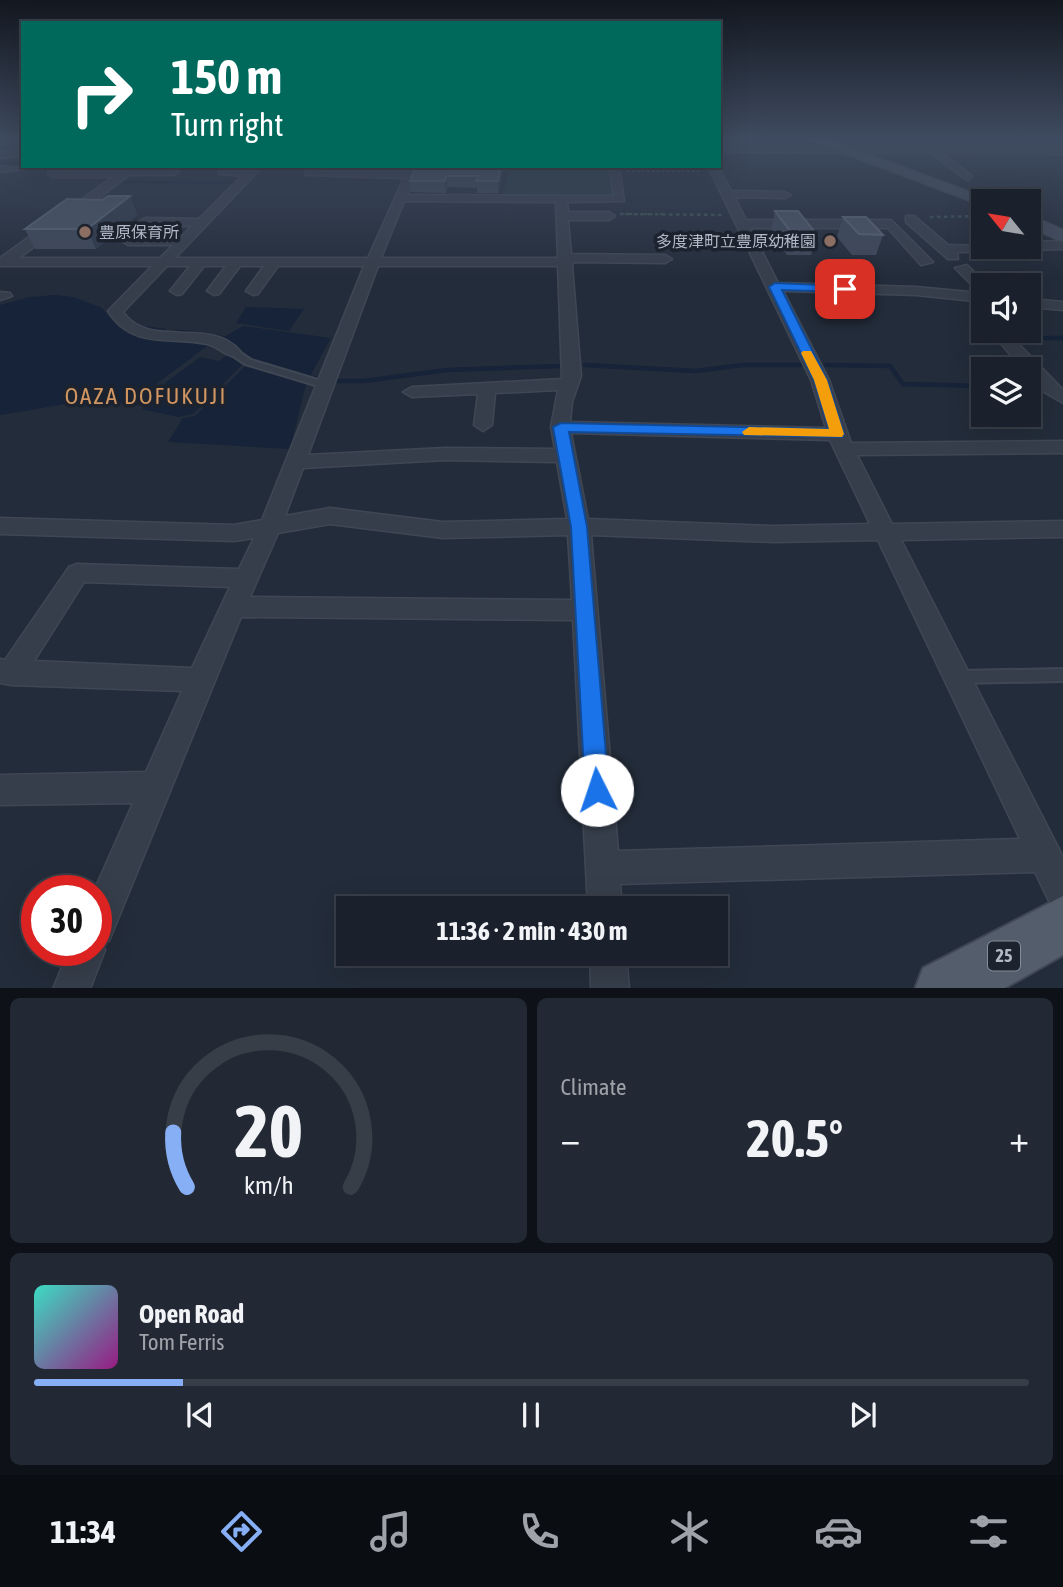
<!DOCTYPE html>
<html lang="en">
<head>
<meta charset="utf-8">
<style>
	:root { --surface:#1a212c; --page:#232934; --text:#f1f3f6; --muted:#9fa3a9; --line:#383e48; --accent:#87aff6 }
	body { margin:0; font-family:"Asap Condensed","Noto Sans JP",sans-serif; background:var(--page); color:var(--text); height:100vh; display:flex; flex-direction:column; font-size:26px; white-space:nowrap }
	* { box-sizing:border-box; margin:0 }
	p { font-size:23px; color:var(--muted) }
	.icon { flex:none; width:38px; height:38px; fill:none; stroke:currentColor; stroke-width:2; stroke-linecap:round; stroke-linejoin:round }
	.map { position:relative; height:988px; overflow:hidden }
	.details { display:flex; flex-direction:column; gap:10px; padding:10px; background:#0e1218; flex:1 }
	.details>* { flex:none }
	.top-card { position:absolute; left:21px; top:21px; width:700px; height:147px; border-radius:0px; box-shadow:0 7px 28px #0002,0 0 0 2px var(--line); background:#00695c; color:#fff; overflow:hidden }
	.needle { width:46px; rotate:300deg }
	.fabs { position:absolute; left:971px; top:189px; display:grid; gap:14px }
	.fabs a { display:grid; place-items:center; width:70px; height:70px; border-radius:0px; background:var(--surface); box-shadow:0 7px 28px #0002,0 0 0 2px var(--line); font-size:35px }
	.speed { position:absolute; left:21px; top:875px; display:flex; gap:14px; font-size:35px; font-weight:700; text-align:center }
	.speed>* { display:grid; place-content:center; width:91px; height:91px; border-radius:50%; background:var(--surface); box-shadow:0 7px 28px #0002,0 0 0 2px var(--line); line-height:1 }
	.speed .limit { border:10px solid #d22; background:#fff; color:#111 }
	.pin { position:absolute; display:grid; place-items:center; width:60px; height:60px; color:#fff; margin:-30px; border-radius:14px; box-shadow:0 4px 10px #0006 }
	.me { position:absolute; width:77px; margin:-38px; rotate:356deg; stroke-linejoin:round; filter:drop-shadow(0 0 5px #0008) }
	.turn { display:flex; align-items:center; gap:24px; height:147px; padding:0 35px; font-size:32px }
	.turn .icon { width:91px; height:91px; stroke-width:2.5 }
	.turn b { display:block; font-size:49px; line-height:60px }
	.big { font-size:52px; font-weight:700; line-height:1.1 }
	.details .widget { flex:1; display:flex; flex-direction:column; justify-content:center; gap:10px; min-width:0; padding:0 24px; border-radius:10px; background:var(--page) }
	.details .dial { align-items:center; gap:0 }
	.dial svg { height:182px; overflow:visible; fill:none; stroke:var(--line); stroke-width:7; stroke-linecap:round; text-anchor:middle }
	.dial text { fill:var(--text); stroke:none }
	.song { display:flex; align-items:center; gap:21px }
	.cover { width:84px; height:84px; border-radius:10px; background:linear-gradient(135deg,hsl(170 70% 55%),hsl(310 70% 35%)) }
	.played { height:7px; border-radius:4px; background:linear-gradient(90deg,var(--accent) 15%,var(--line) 15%) }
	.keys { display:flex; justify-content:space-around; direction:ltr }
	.heat { display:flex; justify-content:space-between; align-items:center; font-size:38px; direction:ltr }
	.details .tiles { flex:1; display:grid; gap:10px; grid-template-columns:1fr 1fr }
	.widget:last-child { grid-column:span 2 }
	.trip { position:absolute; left:336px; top:896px; width:392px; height:70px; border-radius:0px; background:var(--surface); box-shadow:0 7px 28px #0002,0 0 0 2px var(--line); font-weight:700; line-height:70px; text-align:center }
	.tabs { display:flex; height:112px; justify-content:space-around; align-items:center; background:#0a0d12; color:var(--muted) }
	.tabs .icon { width:49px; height:49px }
	.tabs .active { color:var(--accent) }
	.tabs b { font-size:32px; color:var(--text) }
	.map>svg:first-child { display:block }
	.green { fill:#25383b }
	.water { fill:#162338 }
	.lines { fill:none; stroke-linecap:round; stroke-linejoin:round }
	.stream-far1 { stroke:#162338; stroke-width:2.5 }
	.stream { stroke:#162338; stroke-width:4.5 }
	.lane-casing { stroke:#404754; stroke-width:4 }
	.street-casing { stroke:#404754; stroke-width:3 }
	.secondary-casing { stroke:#404754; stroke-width:3 }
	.primary-casing { stroke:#404754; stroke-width:4 }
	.path-far1 { stroke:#3d5154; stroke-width:2; stroke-dasharray:2.5 2.5; stroke-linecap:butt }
	.path { stroke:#3d5154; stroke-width:2.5; stroke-dasharray:3.5 3.5; stroke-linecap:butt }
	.lane { fill:#363e4b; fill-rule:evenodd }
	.street { fill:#363e4b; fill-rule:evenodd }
	.secondary { fill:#444d5e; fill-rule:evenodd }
	.primary { fill:#545d6b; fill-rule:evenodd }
	.wall { fill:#3e4859 }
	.shaded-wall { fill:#2e3848 }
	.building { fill:#4a5565; stroke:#5a6474; stroke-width:2 }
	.route { fill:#1a73e8; stroke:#114b97; stroke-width:2 }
	.slow { fill:#f59e0b }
	.education-dot { fill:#8d6e63; stroke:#1c232f; stroke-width:2.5 }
	.labels { text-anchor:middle; stroke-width:7; stroke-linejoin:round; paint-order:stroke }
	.far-poi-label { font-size:16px; fill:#b1b9c7; stroke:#1c232f; text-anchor:start }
	.shield { fill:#1c232f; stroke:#848c99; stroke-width:2 }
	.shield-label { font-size:18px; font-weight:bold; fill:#b1b9c7 }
	.quarter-label { font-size:23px; letter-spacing:2px; fill:#d29661; stroke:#1c232f }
</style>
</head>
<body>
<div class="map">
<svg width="1063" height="989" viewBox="0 0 1063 989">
	<rect width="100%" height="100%" fill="#232c3a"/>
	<polygon class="green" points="511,166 611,166 617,197 502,198"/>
	<g class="water">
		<polygon points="55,295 73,297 102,308 118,327 131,333 210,344 155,385 159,390 138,405 83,401 0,415 0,305 30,297"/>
		<polygon points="246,307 304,309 289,331 236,323"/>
		<polygon points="243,326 331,338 310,376 255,358 224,337"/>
		<polygon points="229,354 244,363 193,414 178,417 142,409 169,389 165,383 200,357 219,361"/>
		<polygon points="247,364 306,384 290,449 168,442 183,418 195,416"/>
	</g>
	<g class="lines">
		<g class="stream-far1">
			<polyline points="0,163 23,163"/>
			<polyline points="119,182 237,183"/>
		</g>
		<g class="stream">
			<polyline points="143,328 164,331"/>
			<polyline points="177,332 189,333"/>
			<polyline points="209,336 223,338 253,359 292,372"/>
			<polyline points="1015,338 1063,338"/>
			<polyline points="585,365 695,371 743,365 803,365"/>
			<polyline points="826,365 890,366 903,384 984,386"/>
			<polyline points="301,375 318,379"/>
			<polyline points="335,381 364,381 447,370 561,366"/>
			<polyline points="1029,388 1041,387"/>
		</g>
		<g class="lane-casing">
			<g id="lane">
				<polygon points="229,349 235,349 251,360 328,383 329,385 325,388 322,387 245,364 229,353"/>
				<polygon points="1063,669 1063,681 959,683 954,681 952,677 954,673 959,671"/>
			</g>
		</g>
		<g class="street-casing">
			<g id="street">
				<polygon points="719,146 1063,148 1063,154 942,153 971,175 972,177 967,180 930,153 719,152"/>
				<polygon points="23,150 23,156 0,158 0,152"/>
				<polygon points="0,166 24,169 0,172"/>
				<path d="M128,166L174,169L179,172L174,175H129L19,258H160L173,245H128L122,241L128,237H181L192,226H145L139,222L145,218L199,219L242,176L219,174V170L223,169L248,170L252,166H263L175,258H368L404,178L306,175V171L310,170L406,172L409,166H419L407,195L614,196L609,166H619L624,201L567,202L568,212H609L615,216L609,220H568L571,254L665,255L672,259L665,263L574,262L572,265L581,376L572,402L570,422L826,428L811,380L708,166H718L731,191L785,192L791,195L785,198L734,197L746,220H891L933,262L921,265L888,228H750L778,283L916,287L980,293L955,268L967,265L987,285H984V302L916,295L783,291L829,380L851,443L1063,441V453L857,455L892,524L1063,521V537L901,540L1063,857V910L1051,905L1035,872L620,884L622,908H588L573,620L241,617L109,941L102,943L105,950L90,989H53L69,950H96L94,891L133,803L0,805V775L146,772L182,691L11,685L0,683V659L5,660L69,567L77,564L239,569L254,538L234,541L0,534V518L234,525L262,520L364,266H278L258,294L253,295L246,291L264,266H240L219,294L214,295L207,291L226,266H204L182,294L177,295L170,291L190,266H167L123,312C149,350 211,316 240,351L232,356C223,354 217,346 207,344C169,336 133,350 108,311L152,266H0V258L113,177H53L48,174L49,172L122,171ZM404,201L556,202L558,258H381ZM378,266H558L562,379L412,387L403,392L412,397L478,394L474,425L483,431L492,425L495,393L558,390L551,427L555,449L445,448L308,455ZM571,433L830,440L870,524L773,526L588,519ZM445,460L557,462L567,519L443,522L330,508L285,516L303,468ZM330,524L443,538L568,535L572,600L250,597L278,533ZM591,535L773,542L878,540L1020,839L618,851ZM84,582L230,587L192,668L34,661Z"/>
				<polygon points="906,216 914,216 948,245 1019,247 1013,251 957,252 958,259 948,259 906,222"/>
				<polygon points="1063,241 1063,249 1029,250 1023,247 1029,247 1029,242"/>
				<polygon points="0,292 10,293 12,296 0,300"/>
				<polygon points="1029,299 1063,302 1063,310 1029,307"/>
				<polygon points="990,331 1006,331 1063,390 1063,403 1041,390 1029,376 1029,369 1023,369"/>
				<polygon points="590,954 626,954 629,989 591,989"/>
			</g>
		</g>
		<g class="secondary-casing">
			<g id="secondary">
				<polygon points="810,140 830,140 993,201 979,204"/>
				<polygon points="1029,215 1063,230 1063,242 1029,227"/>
			</g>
		</g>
		<g class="primary-casing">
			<polygon id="primary" points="1063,896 1063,955 1003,989 915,989 923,968"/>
		</g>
		<g class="path-far1">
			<polyline points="627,171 700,171"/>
			<polyline points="620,214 664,214"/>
		</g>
		<g class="path">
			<polyline points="620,214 725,215"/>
			<polyline points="930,217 984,216"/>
		</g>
		<use href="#lane" class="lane"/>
		<use href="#street" class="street"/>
		<use href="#secondary" class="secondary"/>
		<use href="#primary" class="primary"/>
	</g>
	<g class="wall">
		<polygon points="416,166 505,166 498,193 477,193 477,188 447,187 446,193 411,192 410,181"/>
		<polygon points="130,196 137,215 96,249 35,249 25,229 102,200"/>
		<polygon points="775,211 817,235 811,255 787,255 771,231"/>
		<polygon points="843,217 883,235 876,255 852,255 837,237"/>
	</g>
	<g class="shaded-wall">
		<polygon points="501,166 505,166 498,193 498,181"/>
		<polygon points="446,176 447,187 446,193 445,181"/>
		<polygon points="130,196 137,215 96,249 87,229"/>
	</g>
	<g class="building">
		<polygon points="416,166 501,166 498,181 476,181 478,176 446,176 445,181 410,181"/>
		<polygon points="108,196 130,196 87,229 25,229 67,199 102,200"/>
		<polygon points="775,211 798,211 817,235 793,235"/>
		<polygon points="843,217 866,217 883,235 859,234"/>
	</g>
	<linearGradient id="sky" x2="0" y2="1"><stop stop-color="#131820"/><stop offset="0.5" stop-color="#3f4b60"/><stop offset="1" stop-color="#3f4b60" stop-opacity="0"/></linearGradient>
	<rect width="1063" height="279" fill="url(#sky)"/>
	<polygon class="route" points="775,283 845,286 851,289 845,292 782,290 827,380 844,434 842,437 569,432 587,527 609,790 605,799 597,802 589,799 585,790 571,527 553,427 561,423 829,429 814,380 769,287"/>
	<polygon class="slow" points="803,351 811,351 827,380 844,434 842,437 744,435 742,432 749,427 829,429 814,380 801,353"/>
	<g class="education-dot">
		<circle cx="85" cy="232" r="7"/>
		<circle cx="830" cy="241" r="7"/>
	</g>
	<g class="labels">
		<g class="far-poi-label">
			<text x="99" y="238">豊原保育所</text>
			<text x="816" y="247" text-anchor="end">多度津町立豊原幼稚園</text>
		</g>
		<rect class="shield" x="988" y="941.5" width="32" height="29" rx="5"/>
		<g class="shield-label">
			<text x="1004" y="962">25</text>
		</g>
		<g class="quarter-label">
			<text x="146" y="404">OAZA DOFUKUJI</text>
		</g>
	</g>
</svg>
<div class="fabs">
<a><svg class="needle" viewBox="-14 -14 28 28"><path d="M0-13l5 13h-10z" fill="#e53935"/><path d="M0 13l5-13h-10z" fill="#9fa3a9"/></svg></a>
<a><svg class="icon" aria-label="sound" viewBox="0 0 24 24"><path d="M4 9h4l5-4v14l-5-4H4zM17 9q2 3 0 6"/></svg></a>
<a><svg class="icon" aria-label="layers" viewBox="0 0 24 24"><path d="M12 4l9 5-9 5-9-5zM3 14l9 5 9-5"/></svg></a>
</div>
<div class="speed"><div class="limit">30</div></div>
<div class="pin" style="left:845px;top:289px;background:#d93025"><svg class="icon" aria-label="arrive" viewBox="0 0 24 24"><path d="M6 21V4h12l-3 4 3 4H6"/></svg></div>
<svg class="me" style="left:597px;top:790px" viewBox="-20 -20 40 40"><circle r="19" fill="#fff"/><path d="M0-13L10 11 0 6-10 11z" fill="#1a73e8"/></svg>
<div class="trip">11:36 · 2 min · 430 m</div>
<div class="top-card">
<div class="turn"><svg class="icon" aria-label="right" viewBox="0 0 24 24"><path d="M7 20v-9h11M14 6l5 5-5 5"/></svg><div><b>150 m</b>Turn right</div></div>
</div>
</div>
<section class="details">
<div class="tiles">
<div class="widget dial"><svg viewBox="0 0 100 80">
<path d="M14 69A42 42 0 1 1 86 69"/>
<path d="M14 69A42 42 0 0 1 8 45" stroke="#87aff6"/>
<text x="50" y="56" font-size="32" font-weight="700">20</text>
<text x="50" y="72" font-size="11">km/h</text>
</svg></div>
<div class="widget"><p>Climate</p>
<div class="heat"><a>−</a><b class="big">20.5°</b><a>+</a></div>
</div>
<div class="widget">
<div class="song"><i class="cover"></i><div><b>Open Road</b><p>Tom Ferris</p></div></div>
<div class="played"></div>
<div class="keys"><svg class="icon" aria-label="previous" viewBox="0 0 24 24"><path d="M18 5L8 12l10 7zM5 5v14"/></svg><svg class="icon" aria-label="pause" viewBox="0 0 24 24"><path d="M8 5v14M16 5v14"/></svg><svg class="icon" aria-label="next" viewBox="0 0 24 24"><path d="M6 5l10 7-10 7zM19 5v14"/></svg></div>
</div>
</div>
</section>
<nav class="tabs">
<b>11:34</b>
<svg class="icon active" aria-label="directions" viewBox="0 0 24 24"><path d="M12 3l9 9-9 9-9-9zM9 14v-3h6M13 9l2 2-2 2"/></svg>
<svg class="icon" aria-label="music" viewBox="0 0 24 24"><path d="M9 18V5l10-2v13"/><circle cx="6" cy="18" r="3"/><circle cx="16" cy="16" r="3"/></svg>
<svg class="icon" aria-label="phone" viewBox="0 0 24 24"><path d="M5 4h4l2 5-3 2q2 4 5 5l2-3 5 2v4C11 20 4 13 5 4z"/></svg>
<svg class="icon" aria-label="climate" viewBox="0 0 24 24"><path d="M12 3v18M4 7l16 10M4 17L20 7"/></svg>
<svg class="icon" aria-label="car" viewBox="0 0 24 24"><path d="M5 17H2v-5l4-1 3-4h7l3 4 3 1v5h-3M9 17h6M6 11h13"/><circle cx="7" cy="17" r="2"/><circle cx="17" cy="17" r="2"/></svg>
<svg class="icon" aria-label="filters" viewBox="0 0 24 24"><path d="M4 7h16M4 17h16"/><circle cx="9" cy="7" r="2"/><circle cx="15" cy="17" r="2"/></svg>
</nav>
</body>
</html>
